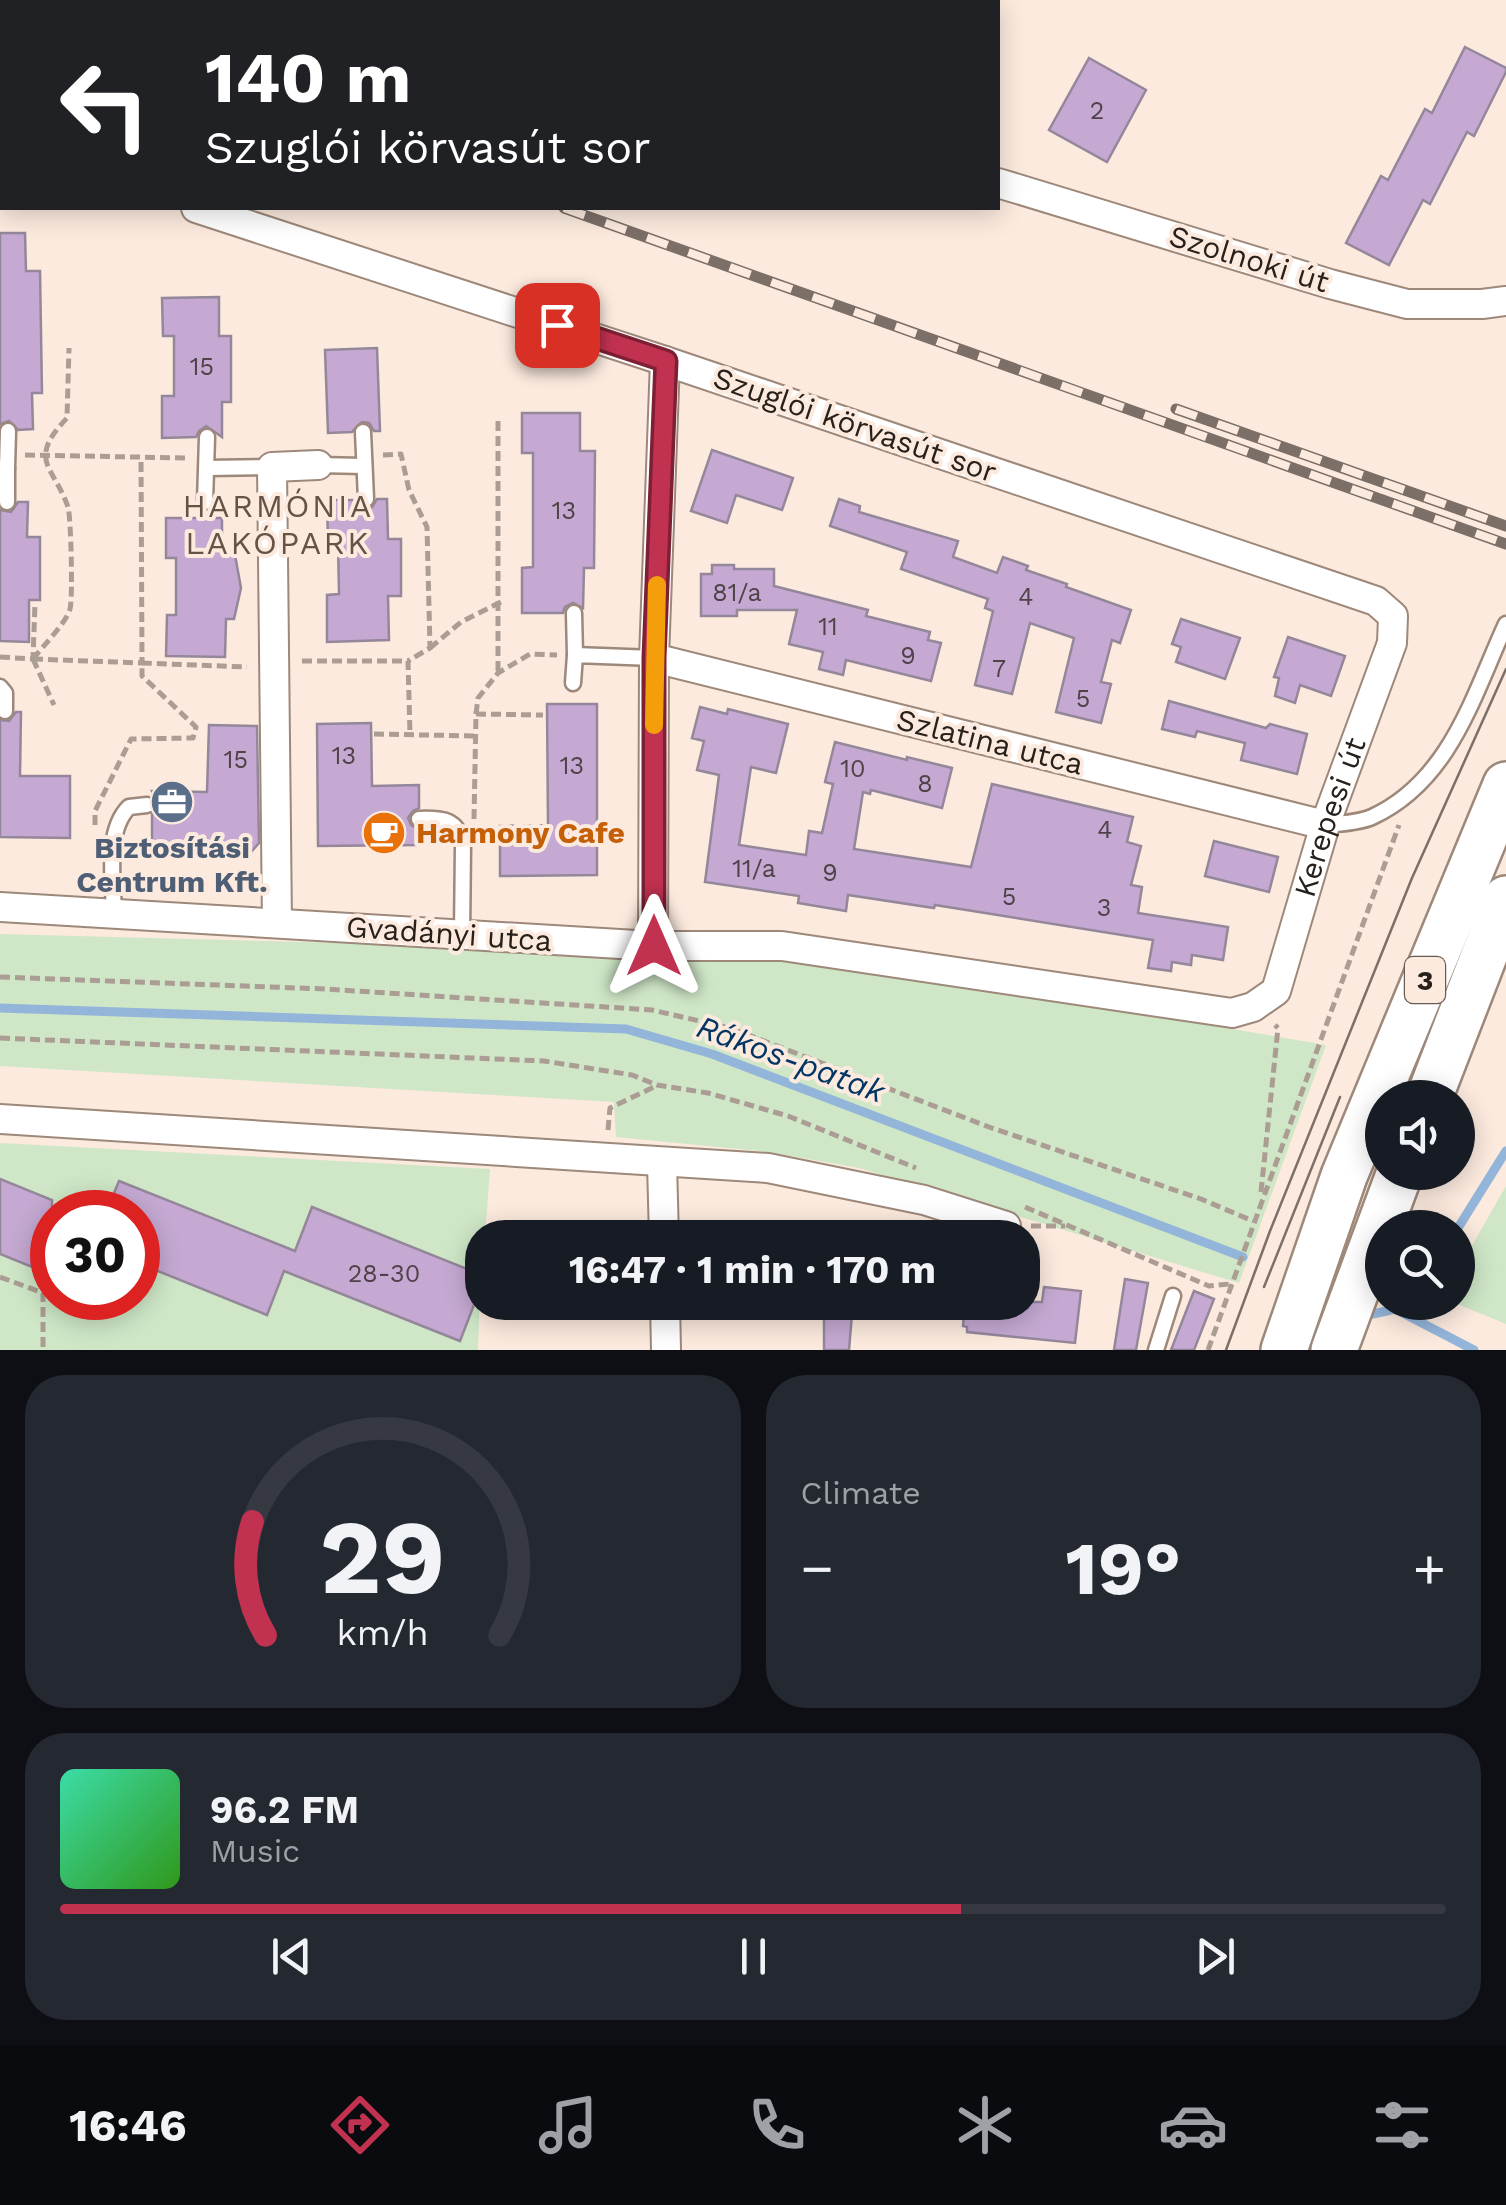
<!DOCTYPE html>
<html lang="en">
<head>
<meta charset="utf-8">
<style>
	:root { --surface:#171b24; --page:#242831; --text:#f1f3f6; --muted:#9ea1a6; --line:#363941; --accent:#c13150 }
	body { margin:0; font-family:"Work Sans",sans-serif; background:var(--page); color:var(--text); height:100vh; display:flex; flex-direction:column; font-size:38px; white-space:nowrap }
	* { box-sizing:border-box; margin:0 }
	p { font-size:32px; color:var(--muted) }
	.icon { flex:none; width:55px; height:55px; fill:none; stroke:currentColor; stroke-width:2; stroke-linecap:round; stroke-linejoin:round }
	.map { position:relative; height:1350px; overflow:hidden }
	.panel { display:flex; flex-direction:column; gap:25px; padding:25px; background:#0d0f14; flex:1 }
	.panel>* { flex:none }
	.top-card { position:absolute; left:0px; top:0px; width:1000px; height:210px; box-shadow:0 5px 25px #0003; background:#202124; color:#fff; overflow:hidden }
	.fabs { position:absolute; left:1365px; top:1080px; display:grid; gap:20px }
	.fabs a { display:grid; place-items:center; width:110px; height:110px; border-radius:50%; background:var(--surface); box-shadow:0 5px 25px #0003; font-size:50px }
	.speed { position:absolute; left:30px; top:1190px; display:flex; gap:20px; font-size:50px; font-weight:700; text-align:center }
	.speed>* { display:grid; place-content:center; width:130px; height:130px; border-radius:50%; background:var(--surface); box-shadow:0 5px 25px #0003; line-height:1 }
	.speed .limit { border:15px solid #d22; background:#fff; color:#111 }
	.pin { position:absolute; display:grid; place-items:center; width:85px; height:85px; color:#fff; margin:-42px; border-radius:20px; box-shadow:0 5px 15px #0006 }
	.me { position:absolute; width:110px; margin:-55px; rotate:0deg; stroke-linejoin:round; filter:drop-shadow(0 0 8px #0008) }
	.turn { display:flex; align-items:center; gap:35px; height:210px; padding:0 40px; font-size:45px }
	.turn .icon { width:130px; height:130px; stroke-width:2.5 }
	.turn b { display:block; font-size:70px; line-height:85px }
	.big { font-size:75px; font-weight:700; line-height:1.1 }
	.panel .tile { flex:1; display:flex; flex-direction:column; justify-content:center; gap:15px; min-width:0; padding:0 35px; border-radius:40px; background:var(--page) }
	.panel .dial { align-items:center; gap:0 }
	.dial svg { height:260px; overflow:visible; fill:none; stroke:var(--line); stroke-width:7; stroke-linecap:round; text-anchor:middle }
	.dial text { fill:var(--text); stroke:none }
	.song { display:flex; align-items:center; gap:30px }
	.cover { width:120px; height:120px; border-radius:15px; background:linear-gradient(135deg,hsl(160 70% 55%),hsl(110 70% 35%)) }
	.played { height:10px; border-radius:5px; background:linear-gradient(90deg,var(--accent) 65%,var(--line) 65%) }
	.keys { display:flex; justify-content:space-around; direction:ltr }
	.heat { display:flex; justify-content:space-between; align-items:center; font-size:55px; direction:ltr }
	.panel .tiles { flex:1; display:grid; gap:25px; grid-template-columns:1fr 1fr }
	.tile:last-child { grid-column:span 2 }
	.trip { position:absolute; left:465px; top:1220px; width:575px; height:100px; border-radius:40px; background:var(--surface); box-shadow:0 5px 25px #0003; font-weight:700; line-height:100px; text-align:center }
	.tab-bar { display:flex; height:160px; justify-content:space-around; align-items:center; background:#090b0e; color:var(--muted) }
	.tab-bar .icon { width:70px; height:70px }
	.tab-bar .active { color:var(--accent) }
	.tab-bar b { font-size:45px; color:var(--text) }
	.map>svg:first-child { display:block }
	.green { fill:#cfe7c7; fill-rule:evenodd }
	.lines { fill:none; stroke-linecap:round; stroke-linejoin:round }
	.stream { stroke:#94b5da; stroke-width:9 }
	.building { fill:#c5a9d2; stroke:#94879a; stroke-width:2.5 }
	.service-casing { stroke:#9d887a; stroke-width:19 }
	.minor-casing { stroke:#9d887a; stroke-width:32 }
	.primary-casing { stroke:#9d887a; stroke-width:50 }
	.path { stroke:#ab9d93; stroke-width:5; stroke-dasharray:10 5; stroke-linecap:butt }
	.service { stroke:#fff; stroke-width:14 }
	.minor { stroke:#fff; stroke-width:28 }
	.primary { stroke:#fff; stroke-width:45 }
	.tram { stroke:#7b6f67; stroke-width:2.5 }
	.rail-casing { stroke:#7b6f67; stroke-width:11 }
	.rail { stroke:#fceade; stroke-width:8; stroke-dasharray:22; stroke-linecap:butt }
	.route-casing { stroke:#7d2034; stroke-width:25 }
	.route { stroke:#c13150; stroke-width:18 }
	.slow { stroke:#f59e0b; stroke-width:18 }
	.labels { text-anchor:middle; stroke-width:8; stroke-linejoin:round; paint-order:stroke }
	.number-label { font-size:25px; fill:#4f4248 }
	.shield { fill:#fceade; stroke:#685d55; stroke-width:2.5 }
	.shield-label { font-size:28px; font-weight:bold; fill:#28201a }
	.street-label { font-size:30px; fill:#28201a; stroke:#fceade }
	.food-label { font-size:30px; font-weight:bold; fill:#c56008; stroke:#fceade; text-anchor:start }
	.service-label { font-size:30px; font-weight:bold; fill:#4e5e75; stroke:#fceade }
	.neighbourhood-label { font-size:32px; letter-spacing:2.5px; fill:#655346; stroke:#fceade }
	.water-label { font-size:32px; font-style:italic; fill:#023563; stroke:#fceade }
</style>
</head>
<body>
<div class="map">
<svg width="1506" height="1350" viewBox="0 0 1506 1350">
	<rect width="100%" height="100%" fill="#fceade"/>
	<g class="green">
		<polygon points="0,934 756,954 877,968 1326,1045 1239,1283 859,1168 768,1152 616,1137 614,1102 0,1066"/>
		<path d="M0,1143L490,1169L485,1237L482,1238L478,1350H0ZM52,1212H138V1298H52Z"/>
		<polygon points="1506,1186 1506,1324 1455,1303 1458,1302 1458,1270"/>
	</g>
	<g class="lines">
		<g class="stream">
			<polyline points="0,1008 626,1029 712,1054 1243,1257"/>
			<polyline points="1458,1228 1506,1151"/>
			<polyline points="1395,1309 1474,1350"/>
			<polyline points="1373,1314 1395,1309 1403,1302"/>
		</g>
	</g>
	<g class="building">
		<polygon points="1465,47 1506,68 1506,72 1474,136 1467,132 1430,204 1423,200 1389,265 1346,243 1381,176 1388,180 1425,109 1432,113"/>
		<polygon points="1089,58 1146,90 1107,162 1049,130"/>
		<polygon points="0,233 25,233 26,271 40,271 42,393 32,393 33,429 18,430 9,421 0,424"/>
		<polygon points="219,297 219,336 231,336 231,402 222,402 222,437 206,426 199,431 196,437 162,438 162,396 174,396 174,336 163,336 162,298"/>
		<polygon points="377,348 380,431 374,431 369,423 362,422 352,432 328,433 325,350"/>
		<polygon points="522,413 580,413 580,451 595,451 594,568 584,568 583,608 573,603 565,607 563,613 522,613 522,568 533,567 533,453 522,453"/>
		<polygon points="712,450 793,478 782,510 736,495 727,523 691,511"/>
		<polygon points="377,499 387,499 388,539 401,539 401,596 388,596 389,640 327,642 327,595 339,594 338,543 328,543 327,500 355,500 358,505 366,510 372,507"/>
		<polygon points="839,499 860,506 859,512 958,541 953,557 997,573 1003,557 1028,566 1026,570 1067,584 1066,587 1131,610 1120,643 1112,640 1101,682 1111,684 1101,723 1056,712 1074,638 1030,623 1012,694 975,685 993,611 985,608 988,599 901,569 907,552 830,526"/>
		<polygon points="18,502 28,502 27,537 40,537 40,600 29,600 29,642 0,641 0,510 11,512"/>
		<polygon points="166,518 222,518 222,555 235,555 241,588 234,619 226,619 225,657 166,656 167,615 176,615 176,558 166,558"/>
		<polygon points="712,565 734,565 734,569 774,569 774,586 868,610 866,616 930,632 928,640 941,643 931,681 846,660 843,675 819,669 823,652 789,644 797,610 737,610 737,616 701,616 701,574 712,574"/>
		<polygon points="1181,619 1240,638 1225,679 1176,662 1181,647 1172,644"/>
		<polygon points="1288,637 1345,656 1331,696 1300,685 1295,703 1275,696 1279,678 1274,677"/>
		<polygon points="1169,701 1266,728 1270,724 1307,734 1297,774 1241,760 1245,743 1197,731 1195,737 1162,729"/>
		<polygon points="547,704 597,704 597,875 500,876 500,826 548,825"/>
		<polygon points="700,707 727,714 728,709 788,724 776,773 751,767 739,845 806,855 809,831 822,833 833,784 825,782 835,742 907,760 907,757 952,768 942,808 871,790 870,794 863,792 854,849 971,867 992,784 1133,817 1127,842 1141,846 1131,885 1142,887 1138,913 1228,927 1223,960 1192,955 1191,965 1172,962 1171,971 1148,968 1153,940 935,905 934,908 848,895 846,911 798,903 799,896 705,882 719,775 697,770 704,741 692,738"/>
		<polygon points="16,712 21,712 20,776 70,776 70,838 0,837 0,720 9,721"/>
		<polygon points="371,723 372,786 419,785 419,808 413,811 408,818 411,825 419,830 420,845 318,846 317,724"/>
		<polygon points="209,725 257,726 259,843 251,852 152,851 152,814 158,805 152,791 207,792"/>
		<polygon points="1214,841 1278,857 1269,892 1205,876"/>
		<polygon points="0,1179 52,1200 52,1275 0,1254"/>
		<polygon points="119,1181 295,1251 312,1207 482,1275 482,1284 460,1341 284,1271 267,1315 138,1263 138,1212 106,1212"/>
		<polygon points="1125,1279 1148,1283 1136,1350 1114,1350"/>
		<polygon points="1044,1287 1081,1291 1075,1343 967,1332 967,1327 963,1326 965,1302 1042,1302"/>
		<polygon points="1194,1291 1214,1299 1194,1350 1171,1350"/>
		<polygon points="824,1302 853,1302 849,1350 824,1350"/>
	</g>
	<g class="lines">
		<g class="service-casing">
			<g id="service">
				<polyline points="363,432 366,499"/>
				<polyline points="318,465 364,466"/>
				<polyline points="0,468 7,468 7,502"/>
				<polyline points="7,468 8,431"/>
				<polyline points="207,468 272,467"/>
				<polyline points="205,502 207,437"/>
				<polyline points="574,613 575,655"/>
				<polyline points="573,683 575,655 654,658"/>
				<polyline points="0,687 5,693 5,711"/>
				<path d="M419,819C443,818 458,819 463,845L462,935"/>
				<path d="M1326,825C1341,823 1359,823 1372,817C1450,781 1473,696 1506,624"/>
				<path d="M114,916C114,883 104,832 129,807L147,805"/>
				<polyline points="1156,1350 1173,1296"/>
			</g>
		</g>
		<g class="minor-casing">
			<g id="minor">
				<polyline points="417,0 425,2"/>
				<polyline points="0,144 2,144"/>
				<polyline points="998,183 1330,284 1407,304 1482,304 1506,301"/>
				<polyline points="654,658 1325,825"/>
				<path id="s1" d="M0,907L653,946H782L1232,1013L1253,1007L1276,991L1325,825L1392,643L1393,616L1376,601L665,361L196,208"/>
				<polyline points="277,923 272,467 318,465"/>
				<polyline points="653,946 654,658 665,361"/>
				<polyline points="0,1119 768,1168 924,1200 1006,1226"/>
				<polyline points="662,1163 664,1238"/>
				<polyline points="665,1302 666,1350"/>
			</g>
		</g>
		<g class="primary-casing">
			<g id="primary">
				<polyline points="1429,1098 1506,899"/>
				<polyline points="1284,1350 1344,1176 1506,785"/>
				<polyline points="1334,1350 1400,1172"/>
			</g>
		</g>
		<g class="path">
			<polyline points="498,421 498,673"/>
			<polyline points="25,455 189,458"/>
			<polyline points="383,455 401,454 409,490 427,527 430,648 408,661"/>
			<polyline points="430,648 461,622 501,602"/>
			<polyline points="0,657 33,659 35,603"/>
			<path d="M33,659C42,647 67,622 70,609C73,599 71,516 68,507C54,466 26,461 67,418L69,348"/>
			<polyline points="33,659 142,663 141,457"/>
			<polyline points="33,659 54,705"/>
			<polyline points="302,661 408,661 410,734"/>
			<polyline points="476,714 478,698 498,673 530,654 557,655"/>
			<polyline points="374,734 476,736"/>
			<polyline points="474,819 476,714 543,715"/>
			<polyline points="95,825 95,811 131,739 193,738 196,727 142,676 142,663 247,667"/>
			<polyline points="0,977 325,989 652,1010 730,1028 989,1127 1201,1199 1253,1221"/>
			<polyline points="0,1038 544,1061 632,1075 657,1085 708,1093 788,1116 916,1168"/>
			<polyline points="608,1130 610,1108 656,1086"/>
			<polyline points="1261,1192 1278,1028 1275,1025"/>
			<polyline points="1025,1207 1209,1286 1230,1284"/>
			<polyline points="1031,1226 1065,1226"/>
			<polyline points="0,1277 43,1293 43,1350"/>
			<polyline points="1208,1350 1399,825"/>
		</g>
		<use href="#service" class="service"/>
		<use href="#minor" class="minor"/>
		<use href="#primary" class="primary"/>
		<g class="tram">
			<polyline points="1264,1287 1340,1097"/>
			<polyline points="1226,1350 1270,1231 1412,878 1506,669"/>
		</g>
		<g class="rail-casing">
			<g id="rail">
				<polyline points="0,11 2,12"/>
				<polyline points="564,208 1506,544"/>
				<polyline points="1176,409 1506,526"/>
			</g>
		</g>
		<use href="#rail" class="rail"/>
	</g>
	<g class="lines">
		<g class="route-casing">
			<polyline id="route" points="557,325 666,361 654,658 654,946"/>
		</g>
		<use href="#route" class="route"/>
		<polyline class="slow" points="654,725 657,585"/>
	</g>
	<defs>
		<g id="office-disc" transform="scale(2.25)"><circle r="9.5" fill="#5c6f8a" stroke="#fceade"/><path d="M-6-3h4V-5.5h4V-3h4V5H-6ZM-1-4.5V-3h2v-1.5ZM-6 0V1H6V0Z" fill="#fff"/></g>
		<g id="cafe-disc" transform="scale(2.25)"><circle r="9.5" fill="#e8710a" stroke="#fceade"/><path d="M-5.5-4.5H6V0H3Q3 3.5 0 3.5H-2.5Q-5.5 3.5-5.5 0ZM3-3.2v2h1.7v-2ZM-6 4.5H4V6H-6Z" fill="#fff"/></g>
	</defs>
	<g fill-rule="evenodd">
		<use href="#office-disc" x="172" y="802"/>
		<use href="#cafe-disc" x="384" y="833"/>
	</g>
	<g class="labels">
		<g class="number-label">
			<text x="1097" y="119">2</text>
			<text x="202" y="375">15</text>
			<text x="564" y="519">13</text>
			<text x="737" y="601">81/a</text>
			<text x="1026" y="605">4</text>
			<text x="828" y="635">11</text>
			<text x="908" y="664">9</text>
			<text x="999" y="677">7</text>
			<text x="1083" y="707">5</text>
			<text x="344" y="764">13</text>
			<text x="236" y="768">15</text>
			<text x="572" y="774">13</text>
			<text x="853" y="777">10</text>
			<text x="925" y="792">8</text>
			<text x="1105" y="838">4</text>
			<text x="754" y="877">11/a</text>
			<text x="830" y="881">9</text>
			<text x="1009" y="905">5</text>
			<text x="1104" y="916">3</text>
			<text x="384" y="1282">28-30</text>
		</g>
		<rect class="shield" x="1405" y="957" width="40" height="46" rx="8"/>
		<g class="shield-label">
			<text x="1425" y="990">3</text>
		</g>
		<g class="street-label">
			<text transform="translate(1249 259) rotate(17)" y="10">Szolnoki út</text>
			<text transform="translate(855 425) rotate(19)" y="10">Szuglói körvasút sor</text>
			<text transform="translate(990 742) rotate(14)" y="10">Szlatina utca</text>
			<text dy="10" stroke="none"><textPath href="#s1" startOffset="1470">Kerepesi út</textPath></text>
			<text transform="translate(449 934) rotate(4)" y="10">Gvadányi utca</text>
		</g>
		<g class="food-label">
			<text x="416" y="843">Harmony Cafe</text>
		</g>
		<g class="service-label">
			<text x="172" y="858">Biztosítási<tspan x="172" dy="34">Centrum Kft.</tspan></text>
		</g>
		<g class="neighbourhood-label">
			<text x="278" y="517">HARMÓNIA<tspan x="278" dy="37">LAKÓPARK</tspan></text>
		</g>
		<g class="water-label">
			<text transform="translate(791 1059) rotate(20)" y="11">Rákos-patak</text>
		</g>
	</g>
</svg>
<div class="fabs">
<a><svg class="icon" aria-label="sound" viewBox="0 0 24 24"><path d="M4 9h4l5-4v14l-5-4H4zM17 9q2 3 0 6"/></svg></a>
<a><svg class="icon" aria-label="search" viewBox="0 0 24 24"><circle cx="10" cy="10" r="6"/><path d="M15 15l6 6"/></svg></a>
</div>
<div class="speed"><div class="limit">30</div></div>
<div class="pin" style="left:557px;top:325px;background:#d93025"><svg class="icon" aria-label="arrive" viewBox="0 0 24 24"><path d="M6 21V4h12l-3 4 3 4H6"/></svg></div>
<svg class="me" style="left:654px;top:946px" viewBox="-20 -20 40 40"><path d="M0-17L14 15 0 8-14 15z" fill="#c13150" stroke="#fff" stroke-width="4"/></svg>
<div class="trip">16:47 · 1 min · 170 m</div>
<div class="top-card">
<div class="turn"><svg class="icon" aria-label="left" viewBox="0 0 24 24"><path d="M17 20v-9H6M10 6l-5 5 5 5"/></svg><div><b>140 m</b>Szuglói körvasút sor</div></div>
</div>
</div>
<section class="panel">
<div class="tiles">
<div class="tile dial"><svg viewBox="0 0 100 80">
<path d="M14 69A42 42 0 1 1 86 69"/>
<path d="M14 69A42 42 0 0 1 10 34" stroke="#c13150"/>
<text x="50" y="56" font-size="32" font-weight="700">29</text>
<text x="50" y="72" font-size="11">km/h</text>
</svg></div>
<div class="tile"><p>Climate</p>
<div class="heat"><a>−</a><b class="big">19°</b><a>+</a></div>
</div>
<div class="tile">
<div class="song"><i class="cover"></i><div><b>96.2 FM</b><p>Music</p></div></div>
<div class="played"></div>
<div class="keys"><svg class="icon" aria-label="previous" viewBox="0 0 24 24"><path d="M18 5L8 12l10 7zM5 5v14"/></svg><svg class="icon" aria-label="pause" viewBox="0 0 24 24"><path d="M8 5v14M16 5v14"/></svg><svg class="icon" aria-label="next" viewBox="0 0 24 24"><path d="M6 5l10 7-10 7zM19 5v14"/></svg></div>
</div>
</div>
</section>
<nav class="tab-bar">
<b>16:46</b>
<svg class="icon active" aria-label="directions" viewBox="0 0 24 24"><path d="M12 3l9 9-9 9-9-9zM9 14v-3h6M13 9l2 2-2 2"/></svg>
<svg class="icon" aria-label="music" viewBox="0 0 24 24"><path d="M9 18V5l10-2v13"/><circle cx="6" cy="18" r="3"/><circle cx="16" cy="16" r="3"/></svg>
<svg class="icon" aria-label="phone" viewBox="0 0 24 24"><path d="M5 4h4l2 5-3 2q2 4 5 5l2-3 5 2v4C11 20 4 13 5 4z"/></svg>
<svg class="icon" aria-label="climate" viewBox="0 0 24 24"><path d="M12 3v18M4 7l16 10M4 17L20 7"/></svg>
<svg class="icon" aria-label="car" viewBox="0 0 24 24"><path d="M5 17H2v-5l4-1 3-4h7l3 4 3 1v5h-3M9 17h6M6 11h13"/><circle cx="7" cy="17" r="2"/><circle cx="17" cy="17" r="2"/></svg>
<svg class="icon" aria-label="filters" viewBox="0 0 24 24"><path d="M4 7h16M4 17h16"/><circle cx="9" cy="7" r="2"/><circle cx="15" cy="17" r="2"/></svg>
</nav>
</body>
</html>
